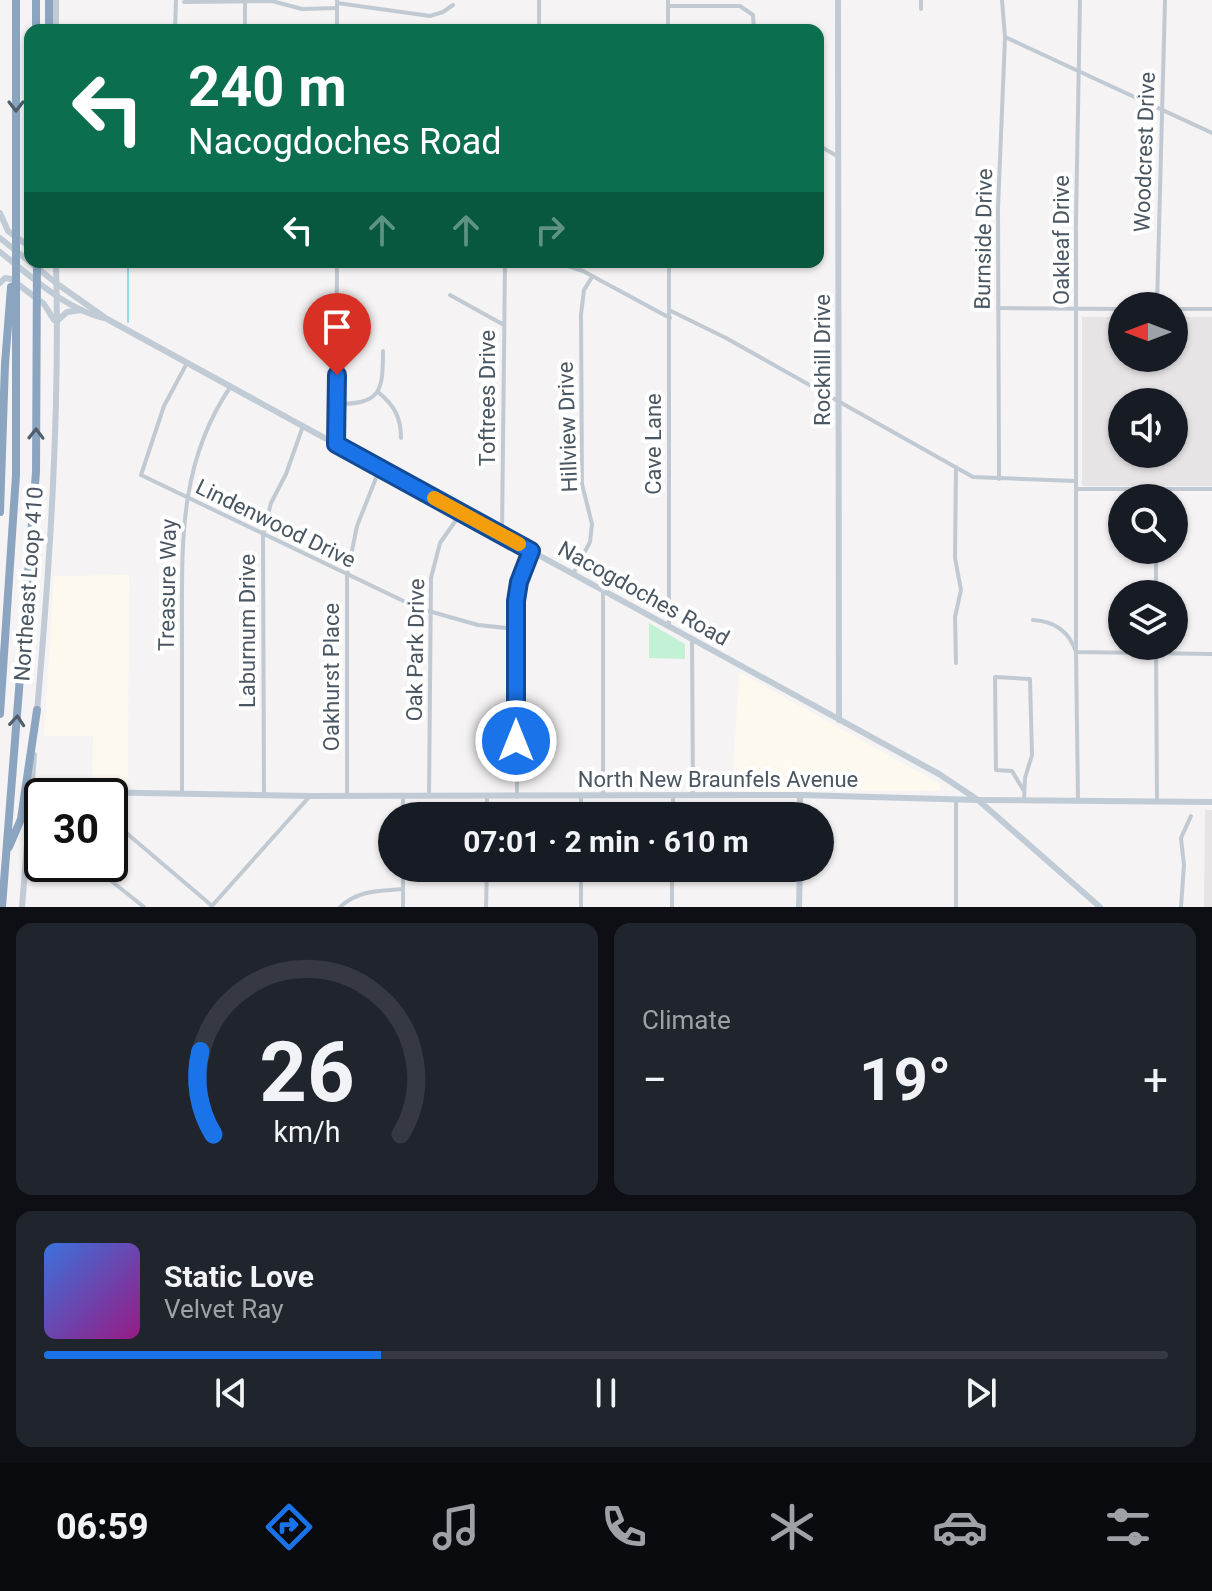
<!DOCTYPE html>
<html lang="en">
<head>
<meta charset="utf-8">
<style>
	:root { --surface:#171b24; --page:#20242c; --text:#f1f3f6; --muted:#9ea1a6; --line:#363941; --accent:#1a73e8 }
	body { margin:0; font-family:Roboto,sans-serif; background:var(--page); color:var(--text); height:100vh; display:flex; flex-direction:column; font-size:30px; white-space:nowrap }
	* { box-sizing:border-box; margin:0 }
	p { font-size:26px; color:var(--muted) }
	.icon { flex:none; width:44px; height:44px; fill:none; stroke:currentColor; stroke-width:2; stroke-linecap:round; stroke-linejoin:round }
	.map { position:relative; height:907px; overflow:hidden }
	.details { display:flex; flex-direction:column; gap:16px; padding:16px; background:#0d0f14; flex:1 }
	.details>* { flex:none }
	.guide { position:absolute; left:24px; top:24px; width:800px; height:244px; border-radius:16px; box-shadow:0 2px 6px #0004; background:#0b6e4f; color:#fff; overflow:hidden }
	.needle { width:52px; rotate:270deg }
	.tools { position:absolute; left:1108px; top:292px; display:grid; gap:16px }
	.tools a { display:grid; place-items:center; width:80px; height:80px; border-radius:50%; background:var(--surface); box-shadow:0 2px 6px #0004; font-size:40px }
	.speed { position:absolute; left:24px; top:778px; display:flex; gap:16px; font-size:40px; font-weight:700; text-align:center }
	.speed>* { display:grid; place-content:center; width:104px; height:104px; border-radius:50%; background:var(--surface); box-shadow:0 2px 6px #0004; line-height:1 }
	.speed .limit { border:4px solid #111; border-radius:12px; background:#fff; color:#111 }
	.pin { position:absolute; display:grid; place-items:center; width:68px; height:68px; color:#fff; margin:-82px -34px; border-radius:50% 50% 50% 0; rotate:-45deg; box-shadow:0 0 8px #0007 }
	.pin .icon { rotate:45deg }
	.me { position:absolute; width:88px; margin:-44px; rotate:0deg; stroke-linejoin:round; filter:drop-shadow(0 0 6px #0008) }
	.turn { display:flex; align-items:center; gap:28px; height:168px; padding:0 32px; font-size:36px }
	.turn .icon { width:104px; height:104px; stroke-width:2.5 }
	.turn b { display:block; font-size:56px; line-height:68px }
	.lanes { display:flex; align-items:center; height:76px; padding:0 32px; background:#0003; justify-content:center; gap:40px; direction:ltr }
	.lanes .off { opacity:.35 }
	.big { font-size:60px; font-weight:700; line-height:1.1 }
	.details .card { flex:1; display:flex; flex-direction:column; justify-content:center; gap:12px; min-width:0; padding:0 28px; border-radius:16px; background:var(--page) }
	.details .dial { align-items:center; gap:0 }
	.dial svg { height:208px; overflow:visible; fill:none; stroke:var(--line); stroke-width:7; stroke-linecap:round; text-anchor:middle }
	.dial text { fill:var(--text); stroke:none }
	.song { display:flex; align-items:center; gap:24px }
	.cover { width:96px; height:96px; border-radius:12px; background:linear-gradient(135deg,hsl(220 70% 55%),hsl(310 70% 35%)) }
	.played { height:8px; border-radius:4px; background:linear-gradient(90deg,var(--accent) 30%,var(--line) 30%) }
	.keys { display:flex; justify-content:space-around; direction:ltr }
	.heat { display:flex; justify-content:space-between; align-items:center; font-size:44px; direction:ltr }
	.details .tiles { flex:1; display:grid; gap:16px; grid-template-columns:1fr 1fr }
	.card:last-child { grid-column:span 2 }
	.trip { position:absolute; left:378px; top:802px; width:456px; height:80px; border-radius:40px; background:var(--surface); box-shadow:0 2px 6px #0004; font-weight:700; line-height:80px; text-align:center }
	.menu { display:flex; height:128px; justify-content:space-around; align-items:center; background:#090b0e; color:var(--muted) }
	.menu .icon { width:56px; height:56px }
	.menu .current { color:var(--accent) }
	.menu b { font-size:36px; color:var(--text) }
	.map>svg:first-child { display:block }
	.commercial { fill:#fdf9ef }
	.education { fill:#e6e4e5; fill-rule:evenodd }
	.green { fill:#c3f1d5 }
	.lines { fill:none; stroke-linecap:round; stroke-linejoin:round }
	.stream { stroke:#90daee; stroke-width:2 }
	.street { stroke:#c1cad2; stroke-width:4 }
	.secondary { stroke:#c1cbd6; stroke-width:6 }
	.highway { stroke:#8ba5c1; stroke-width:8 }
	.oneway { stroke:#505e6b }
	.route-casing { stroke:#114b97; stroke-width:20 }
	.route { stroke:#1a73e8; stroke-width:14 }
	.slow { stroke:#f59e0b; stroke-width:14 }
	.labels { text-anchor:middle; stroke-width:8; stroke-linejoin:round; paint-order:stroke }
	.street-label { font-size:22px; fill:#4a5661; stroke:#fff }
</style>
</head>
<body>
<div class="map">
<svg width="1212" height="907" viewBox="0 0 1212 907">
	<rect width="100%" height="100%" fill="#f5f3f3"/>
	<g class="commercial">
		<polygon points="129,575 128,785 92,785 93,736 44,736 54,576"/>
		<polygon points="739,672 940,784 940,791 732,792"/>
	</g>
	<g class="education">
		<path d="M1082,317H1122V358H1174V317H1212V486H1082ZM1122,402H1174V454H1122Z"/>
		<polygon points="1205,810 1212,810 1212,907 1204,907"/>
	</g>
	<polygon class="green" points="649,623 685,644 685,659 649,658"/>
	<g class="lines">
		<polyline class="stream" points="128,322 128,262"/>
		<g class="street">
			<polyline points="337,0 337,30"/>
			<polyline points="668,0 668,30"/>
			<polyline points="921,0 921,9"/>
			<polyline points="184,2 272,1 302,9 337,8"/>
			<polyline points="337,3 430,16 443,12 453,5"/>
			<polyline points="668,6 740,6 753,15 754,30"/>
			<polyline points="175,30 176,0"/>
			<polyline points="245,30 245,1"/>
			<polyline points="539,30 539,0"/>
			<polyline points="1005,37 1212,133"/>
			<polyline points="818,145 837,156"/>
			<polyline points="555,262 583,271 670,318"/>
			<polyline points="450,295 504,325"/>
			<polyline points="1157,306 1165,0"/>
			<polyline points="998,308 1122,309"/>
			<polyline points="1174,309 1212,309"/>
			<polyline points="669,310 726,338 973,477 1076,481"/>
			<polyline points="187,363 164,406 141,475 418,608 478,625 516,629"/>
			<path d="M378,392C394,405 401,417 401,438"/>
			<path d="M336,404C381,404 383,392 383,351"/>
			<polyline points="336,444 337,262"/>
			<polyline points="999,479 998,208 1005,37 1002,0"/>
			<polyline points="1076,489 1212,489"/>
			<polyline points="502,535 505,262"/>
			<polyline points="573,574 590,542 592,524 582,484 581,314 584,290 592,277"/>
			<polyline points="603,591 603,796"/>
			<polyline points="1156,594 1156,550"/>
			<path d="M1033,620C1054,621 1069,631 1076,652L1212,654"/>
			<polyline points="669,624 669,262"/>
			<polyline points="692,640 693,794"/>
			<polyline points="1156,646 1157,801"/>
			<polyline points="956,663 955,617 961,590 955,558 956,467"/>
			<polyline points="1024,791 1012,771 996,770 995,677 1030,679 1032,755 1025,778 1024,801"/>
			<path d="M182,794C182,741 182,687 182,634C182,545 178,463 231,386"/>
			<polyline points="264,796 263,535 271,503 286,474 303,426"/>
			<polyline points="347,796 347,575 357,526 380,468"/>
			<polyline points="429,796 431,578 440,543 461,513"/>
			<polyline points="517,797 516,601 519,582 531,551"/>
			<polyline points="956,800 956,907"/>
			<polyline points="1078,801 1076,652 1076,220 1080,0"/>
			<polyline points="403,816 403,797"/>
			<polyline points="487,816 487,797"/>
			<polyline points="581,816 581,796"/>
			<polyline points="673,816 673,796"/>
			<polyline points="29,818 42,828"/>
			<polyline points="110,819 211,905"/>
			<polyline points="90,864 144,907"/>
			<polyline points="211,907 310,796"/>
			<path d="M340,907C359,890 378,891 403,889"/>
			<polyline points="403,907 403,868"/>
			<polyline points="486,907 487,868"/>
			<polyline points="581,907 581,868"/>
			<polyline points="672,907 672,868"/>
			<polyline points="1181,907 1184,865 1181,838 1191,816"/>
		</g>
		<g class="secondary">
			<polyline points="56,0 56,30"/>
			<polyline points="838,0 839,720"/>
			<polyline points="0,213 8,231 30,247"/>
			<polyline points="0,238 56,283 107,319 939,774 978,800 1100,907"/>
			<path d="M0,252C31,276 65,309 104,318"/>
			<polyline points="0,283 5,278 11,279 44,304 54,320"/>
			<polyline points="57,321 67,312 82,310"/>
			<path d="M37,712C50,562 60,412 56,262"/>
			<polyline points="31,791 310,796 800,795 978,800 1212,802"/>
			<polyline points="800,816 800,795"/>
			<polyline points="22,907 34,755"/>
			<polyline points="799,907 800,868"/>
		</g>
		<g class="highway">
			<polyline points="36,0 36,30"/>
			<polyline points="49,30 49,0"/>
			<polyline points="0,512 5,364 11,287"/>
			<polyline points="0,714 16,475 16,0"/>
			<polyline points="9,847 21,819 37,710"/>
			<polyline points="2,907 36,472 37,262"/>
		</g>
	</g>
	<defs><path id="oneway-chevron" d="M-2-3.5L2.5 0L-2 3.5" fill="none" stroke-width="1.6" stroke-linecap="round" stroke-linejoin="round" transform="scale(2)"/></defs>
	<g class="oneway">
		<use href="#oneway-chevron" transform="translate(16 106) rotate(90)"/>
		<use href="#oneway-chevron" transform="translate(36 434) rotate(-89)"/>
		<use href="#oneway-chevron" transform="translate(17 721) rotate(-85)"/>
	</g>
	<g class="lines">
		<g class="route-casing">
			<polyline id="route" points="337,375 336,444 531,551 519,582 516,601 516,741"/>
		</g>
		<use href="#route" class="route"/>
		<polyline class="slow" points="434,498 519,544"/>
	</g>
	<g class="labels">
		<g class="street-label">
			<text transform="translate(1144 152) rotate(-88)" y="8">Woodcrest Drive</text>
			<text transform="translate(983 239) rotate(-89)" y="8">Burnside Drive</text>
			<text transform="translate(1061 240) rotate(-90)" y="8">Oakleaf Drive</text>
			<text transform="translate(822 360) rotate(-90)" y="8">Rockhill Drive</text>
			<text transform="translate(487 398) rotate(-90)" y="8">Toftrees Drive</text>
			<text transform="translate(567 427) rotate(-92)" y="8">Hillview Drive</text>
			<text transform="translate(653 444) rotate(-90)" y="8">Cave Lane</text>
			<text transform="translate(276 523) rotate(26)" y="8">Lindenwood Drive</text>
			<text transform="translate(28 584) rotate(-86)" y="8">Northeast Loop 410</text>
			<text transform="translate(167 585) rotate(-89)" y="8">Treasure Way</text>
			<text transform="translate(644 593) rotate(29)" y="8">Nacogdoches Road</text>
			<text transform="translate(247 631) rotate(-90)" y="8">Laburnum Drive</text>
			<text transform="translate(415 650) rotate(-89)" y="8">Oak Park Drive</text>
			<text transform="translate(331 677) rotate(-90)" y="8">Oakhurst Place</text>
			<text x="718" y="787">North New Braunfels Avenue</text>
		</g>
	</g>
</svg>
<div class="tools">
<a><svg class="needle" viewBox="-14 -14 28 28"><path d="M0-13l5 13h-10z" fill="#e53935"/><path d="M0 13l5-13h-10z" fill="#9ea1a6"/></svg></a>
<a><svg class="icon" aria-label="sound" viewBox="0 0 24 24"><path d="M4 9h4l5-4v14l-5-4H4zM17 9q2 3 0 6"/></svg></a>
<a><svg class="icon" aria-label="search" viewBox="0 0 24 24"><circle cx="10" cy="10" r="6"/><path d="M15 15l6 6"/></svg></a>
<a><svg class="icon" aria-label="layers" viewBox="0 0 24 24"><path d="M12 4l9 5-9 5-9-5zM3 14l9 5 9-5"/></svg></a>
</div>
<div class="speed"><div class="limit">30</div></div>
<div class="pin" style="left:337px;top:375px;background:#d93025"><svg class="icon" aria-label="arrive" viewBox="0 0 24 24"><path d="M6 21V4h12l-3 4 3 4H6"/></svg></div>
<svg class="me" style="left:516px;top:741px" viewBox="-20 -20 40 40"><circle r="17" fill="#1a73e8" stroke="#fff" stroke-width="3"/><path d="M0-11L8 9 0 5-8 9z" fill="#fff"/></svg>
<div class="trip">07:01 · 2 min · 610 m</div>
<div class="guide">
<div class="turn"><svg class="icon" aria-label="left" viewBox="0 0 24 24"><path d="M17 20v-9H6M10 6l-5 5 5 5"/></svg><div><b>240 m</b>Nacogdoches Road</div></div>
<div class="lanes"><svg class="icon" aria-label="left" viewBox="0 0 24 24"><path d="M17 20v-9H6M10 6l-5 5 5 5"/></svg><svg class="icon off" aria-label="ahead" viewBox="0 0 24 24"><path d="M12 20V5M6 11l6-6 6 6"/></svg><svg class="icon off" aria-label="ahead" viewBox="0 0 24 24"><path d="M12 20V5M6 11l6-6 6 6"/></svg><svg class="icon off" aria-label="right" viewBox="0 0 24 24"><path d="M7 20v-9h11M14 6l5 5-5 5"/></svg></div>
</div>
</div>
<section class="details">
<div class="tiles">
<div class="card dial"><svg viewBox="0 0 100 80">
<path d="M14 69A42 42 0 1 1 86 69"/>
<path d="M14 69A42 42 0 0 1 9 37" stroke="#1a73e8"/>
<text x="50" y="56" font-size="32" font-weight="700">26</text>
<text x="50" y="72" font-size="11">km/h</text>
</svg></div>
<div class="card"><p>Climate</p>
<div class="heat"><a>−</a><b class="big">19°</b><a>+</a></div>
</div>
<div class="card">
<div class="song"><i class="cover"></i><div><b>Static Love</b><p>Velvet Ray</p></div></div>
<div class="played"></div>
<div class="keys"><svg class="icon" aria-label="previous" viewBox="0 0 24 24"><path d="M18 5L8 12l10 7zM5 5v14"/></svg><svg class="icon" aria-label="pause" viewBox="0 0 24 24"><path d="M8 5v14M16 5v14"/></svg><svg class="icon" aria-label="next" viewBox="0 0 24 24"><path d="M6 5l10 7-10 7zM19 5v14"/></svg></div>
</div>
</div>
</section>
<nav class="menu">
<b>06:59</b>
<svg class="icon current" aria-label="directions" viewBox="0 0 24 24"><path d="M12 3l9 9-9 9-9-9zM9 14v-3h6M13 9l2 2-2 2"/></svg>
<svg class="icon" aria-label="music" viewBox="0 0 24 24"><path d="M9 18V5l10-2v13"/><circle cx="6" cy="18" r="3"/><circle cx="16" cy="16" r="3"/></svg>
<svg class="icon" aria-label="phone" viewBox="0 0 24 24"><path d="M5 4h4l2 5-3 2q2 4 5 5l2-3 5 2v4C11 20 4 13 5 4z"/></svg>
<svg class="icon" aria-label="climate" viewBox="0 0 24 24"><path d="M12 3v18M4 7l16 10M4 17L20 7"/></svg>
<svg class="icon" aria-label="car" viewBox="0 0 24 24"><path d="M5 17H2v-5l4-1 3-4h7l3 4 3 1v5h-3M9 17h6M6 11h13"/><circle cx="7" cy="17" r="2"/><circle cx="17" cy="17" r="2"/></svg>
<svg class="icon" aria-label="filters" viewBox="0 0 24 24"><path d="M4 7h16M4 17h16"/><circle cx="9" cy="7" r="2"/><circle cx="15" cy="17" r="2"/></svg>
</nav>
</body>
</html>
